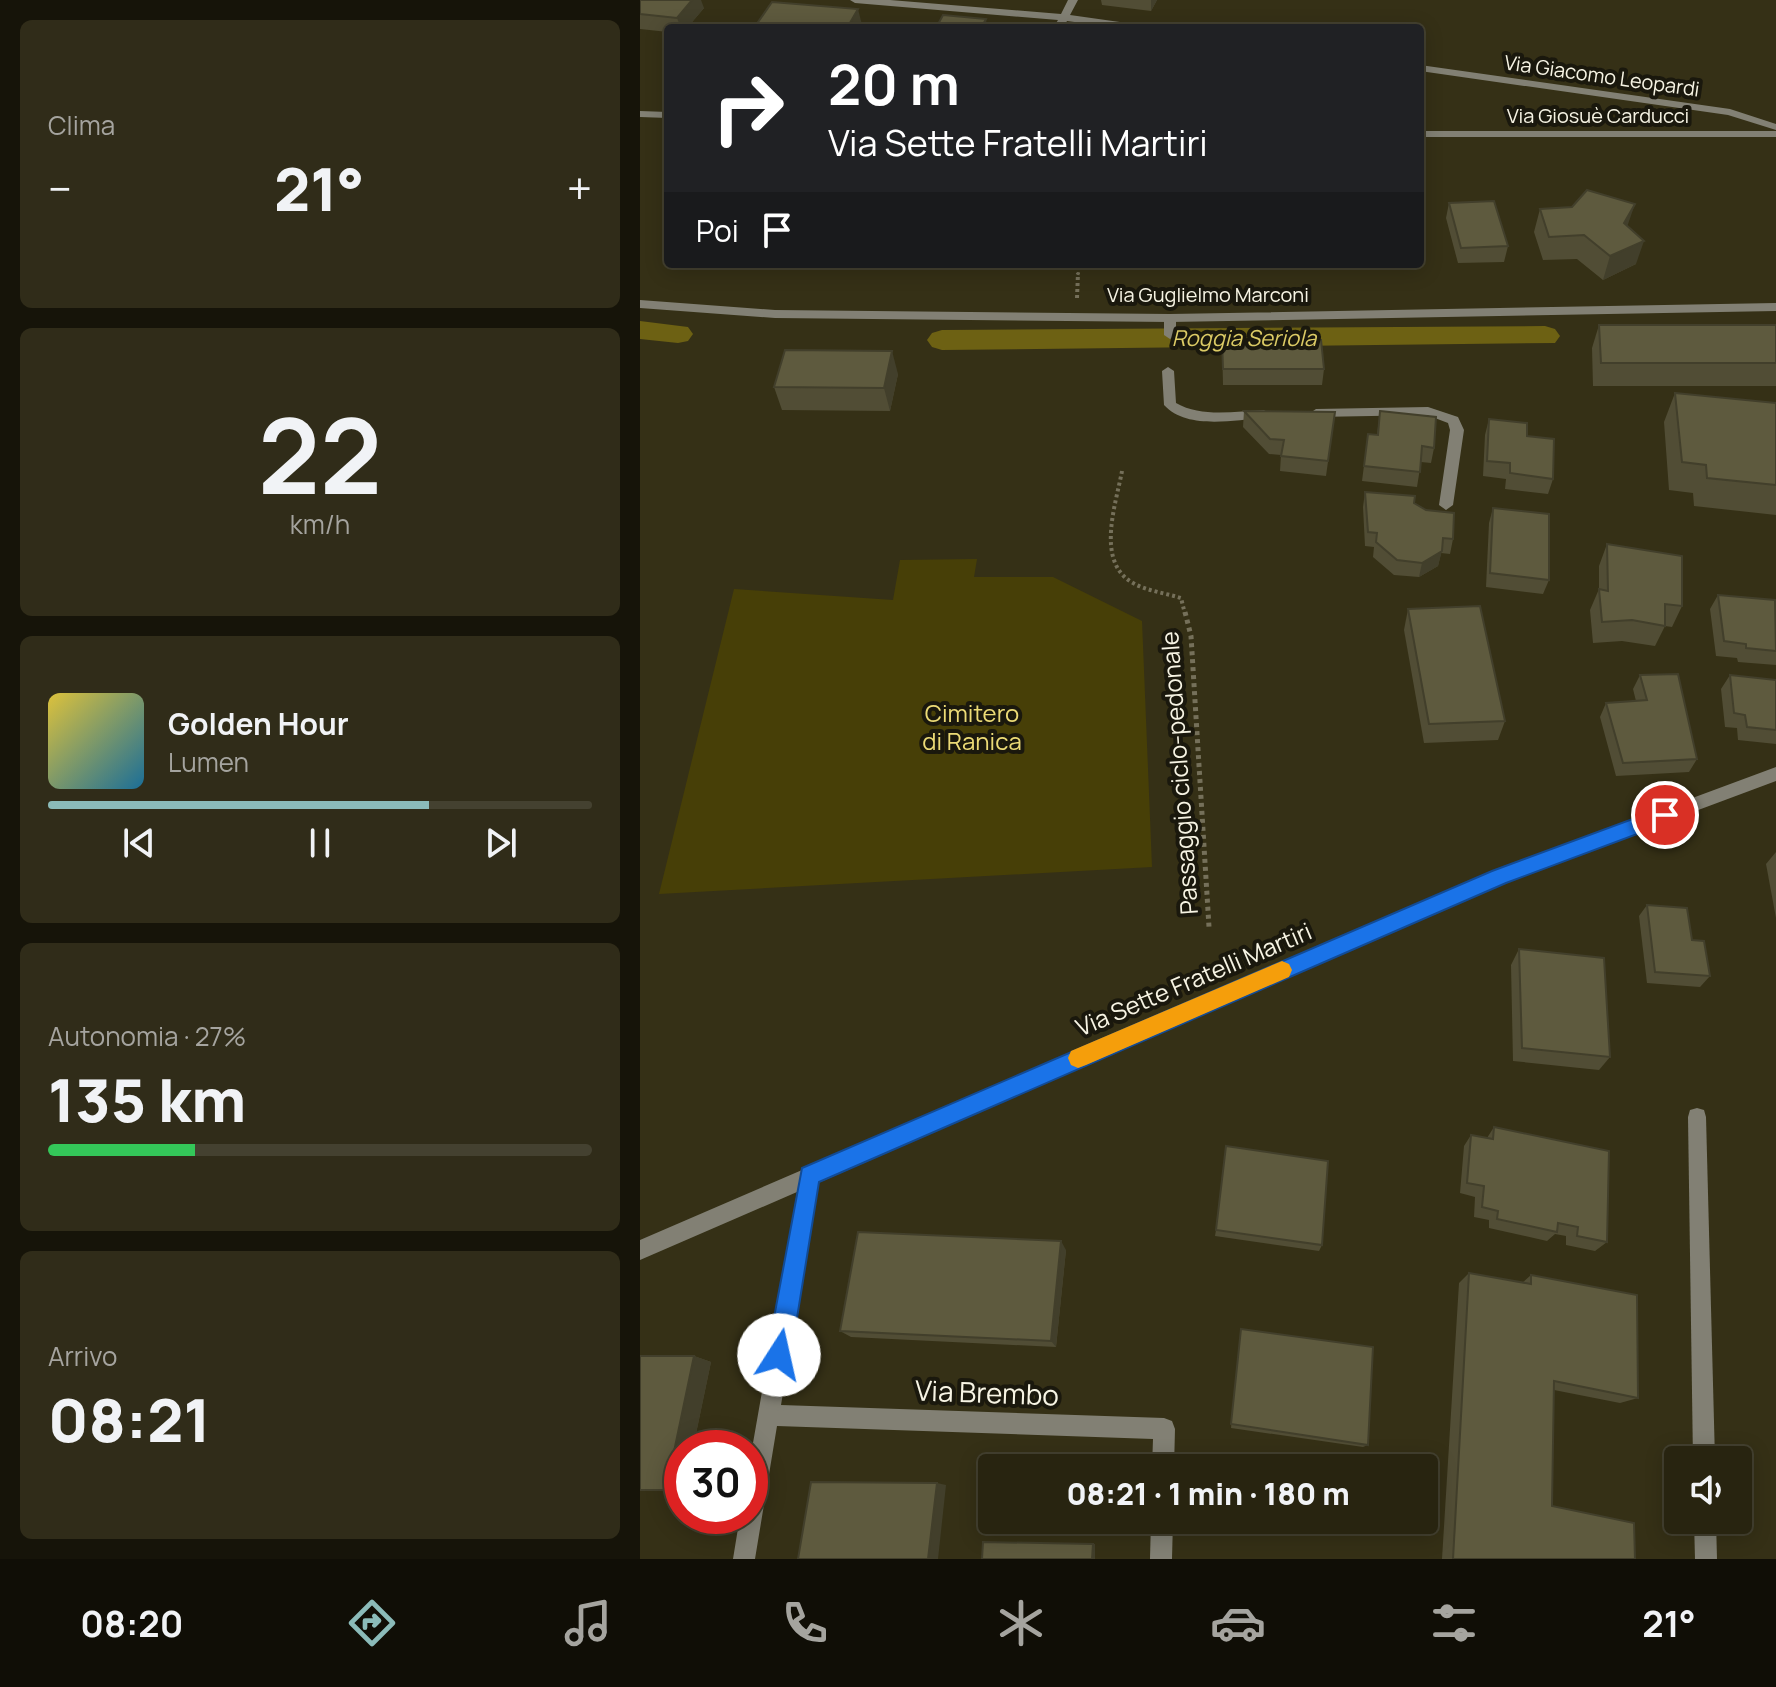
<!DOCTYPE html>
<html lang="it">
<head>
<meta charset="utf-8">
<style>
	:root { --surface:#282410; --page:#302c19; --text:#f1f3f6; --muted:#a5a49f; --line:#444130; --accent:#8bbbb9 }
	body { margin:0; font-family:Manrope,sans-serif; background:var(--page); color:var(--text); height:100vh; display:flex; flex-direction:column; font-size:30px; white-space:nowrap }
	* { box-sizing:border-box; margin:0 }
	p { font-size:26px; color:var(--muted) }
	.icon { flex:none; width:44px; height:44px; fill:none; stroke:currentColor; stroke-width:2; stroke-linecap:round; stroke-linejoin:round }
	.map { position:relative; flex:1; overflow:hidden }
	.side { display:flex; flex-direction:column; gap:20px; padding:20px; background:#161409; width:640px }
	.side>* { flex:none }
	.top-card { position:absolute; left:24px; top:24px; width:760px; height:244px; border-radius:8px; box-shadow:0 4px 20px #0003,0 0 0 2px var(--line); background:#202124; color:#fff; overflow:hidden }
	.controls { position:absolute; left:1024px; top:1446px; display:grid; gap:16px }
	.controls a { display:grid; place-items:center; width:88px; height:88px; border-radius:8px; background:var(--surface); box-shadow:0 4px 20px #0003,0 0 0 2px var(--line); font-size:40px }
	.speed { position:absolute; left:24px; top:1430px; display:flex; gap:16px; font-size:40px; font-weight:700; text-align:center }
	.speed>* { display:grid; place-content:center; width:104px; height:104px; border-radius:50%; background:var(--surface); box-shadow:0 4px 20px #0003,0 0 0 2px var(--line); line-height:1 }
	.speed .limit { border:12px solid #d22; background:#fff; color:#111 }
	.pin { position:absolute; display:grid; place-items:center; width:68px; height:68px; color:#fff; margin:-34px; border:4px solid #fff; border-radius:50%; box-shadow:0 2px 8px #0007 }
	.me { position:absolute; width:88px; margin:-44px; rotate:10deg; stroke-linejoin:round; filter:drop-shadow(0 0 6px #0008) }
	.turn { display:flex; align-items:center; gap:28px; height:168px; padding:0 32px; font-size:36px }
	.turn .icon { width:104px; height:104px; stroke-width:2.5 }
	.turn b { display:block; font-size:56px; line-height:68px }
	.then { display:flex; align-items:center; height:76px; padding:0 32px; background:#0003; gap:16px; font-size:30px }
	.big { font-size:60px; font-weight:800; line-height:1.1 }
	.side .tile { flex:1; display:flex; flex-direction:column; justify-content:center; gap:12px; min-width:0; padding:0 28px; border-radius:12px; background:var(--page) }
	.side .dial { align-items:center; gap:0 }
	.dial b { font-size:104px; line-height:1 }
	.song { display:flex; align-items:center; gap:24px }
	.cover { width:96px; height:96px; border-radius:12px; background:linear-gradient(135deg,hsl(50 70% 55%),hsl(200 70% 35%)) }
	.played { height:8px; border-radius:4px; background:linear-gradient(90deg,var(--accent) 70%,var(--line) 70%) }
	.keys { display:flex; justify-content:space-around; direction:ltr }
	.heat { display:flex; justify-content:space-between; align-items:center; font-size:44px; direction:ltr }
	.charge { height:12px; border-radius:6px; background:linear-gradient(90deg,#34c759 27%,var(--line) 0) }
	.trip { position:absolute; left:338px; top:1454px; width:460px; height:80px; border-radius:8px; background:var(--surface); box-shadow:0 4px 20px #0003,0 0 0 2px var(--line); font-weight:800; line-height:80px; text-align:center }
	.dock { display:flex; height:128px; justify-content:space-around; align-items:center; background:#100e06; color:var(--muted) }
	.dock .icon { width:56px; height:56px }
	.dock .active { color:var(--accent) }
	.dock b { font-size:36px; color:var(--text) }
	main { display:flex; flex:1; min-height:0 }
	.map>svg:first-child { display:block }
	.green { fill:#473f07 }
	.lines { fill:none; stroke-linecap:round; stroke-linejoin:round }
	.canal { fill:#6d6113; fill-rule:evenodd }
	.path-far2 { stroke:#75705a; stroke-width:3; stroke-dasharray:3 3; stroke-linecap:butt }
	.path-far1 { stroke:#75705a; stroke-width:4; stroke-dasharray:3 3; stroke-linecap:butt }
	.path { stroke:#75705a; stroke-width:5; stroke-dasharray:4 4; stroke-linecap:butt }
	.minor { fill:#828074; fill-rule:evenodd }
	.tertiary { fill:#828074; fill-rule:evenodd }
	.wall { fill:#514d35 }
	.shaded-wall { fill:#423f2b }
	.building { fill:#5e5a3e; stroke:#423f2b; stroke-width:2 }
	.route { fill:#1a73e8; stroke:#114b97; stroke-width:2 }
	.slow { fill:#f59e0b }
	.labels { text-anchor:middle; stroke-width:8; stroke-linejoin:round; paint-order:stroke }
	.far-street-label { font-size:20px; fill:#f7f4e4; stroke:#1a180d }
	.far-water-label { font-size:22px; font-style:italic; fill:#dccb65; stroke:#1a180d }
	.park-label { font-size:24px; fill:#ecdb76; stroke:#1a180d }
	.street-label { font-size:24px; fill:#f7f4e4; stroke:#1a180d }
	.near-street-label { font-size:28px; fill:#f7f4e4; stroke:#1a180d }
</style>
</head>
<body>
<main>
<section class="side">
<div class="tile"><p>Clima</p>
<div class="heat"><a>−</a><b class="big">21°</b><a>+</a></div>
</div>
<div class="tile dial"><b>22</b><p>km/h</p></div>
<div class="tile">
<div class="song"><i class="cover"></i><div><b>Golden Hour</b><p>Lumen</p></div></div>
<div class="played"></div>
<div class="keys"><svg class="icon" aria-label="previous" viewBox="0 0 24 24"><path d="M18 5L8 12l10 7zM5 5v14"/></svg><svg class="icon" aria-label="pause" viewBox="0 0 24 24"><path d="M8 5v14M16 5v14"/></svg><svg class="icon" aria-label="next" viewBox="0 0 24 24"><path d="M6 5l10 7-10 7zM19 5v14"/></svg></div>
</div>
<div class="tile"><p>Autonomia · 27%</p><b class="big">135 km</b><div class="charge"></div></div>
<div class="tile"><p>Arrivo</p><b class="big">08:21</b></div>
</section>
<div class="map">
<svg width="1136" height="1559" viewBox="0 0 1136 1559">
	<rect width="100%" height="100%" fill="#353016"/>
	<polygon class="green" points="337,559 334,577 413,577 502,621 512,867 19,894 94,589 253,600 260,560"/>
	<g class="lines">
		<g class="canal">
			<polygon points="0,321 48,327 53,334 48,341 38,343 0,339"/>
			<polygon points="905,326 915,329 920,336 915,343 302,350 292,347 287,340 292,333 302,330"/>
		</g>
		<polyline class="path-far2" points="438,275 439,264"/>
		<g class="path-far1">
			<polyline points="437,298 438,273"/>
			<path d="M482,471C476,504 455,562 493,583C507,591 525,593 541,598L545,614"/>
		</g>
		<polyline class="path" points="545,612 551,636 569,927"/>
		<g class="minor">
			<polygon points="210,0 250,0 421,14 428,0 438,0 430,15 501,25 506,28 479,28 427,21 423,28 413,28 418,20 215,3"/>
			<polygon points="780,65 1090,109 1136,124 1136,130 1088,115 780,71"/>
			<polygon points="0,111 28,112 28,118 0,117"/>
			<rect x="780" y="131" width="356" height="6"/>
			<polygon points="530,314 536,318 536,335 530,339 524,335 524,318"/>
			<path d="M528,367L534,371L536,403C562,418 596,411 624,410L630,414L624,418C593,420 547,430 524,405L522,371Z"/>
			<polygon points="788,407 818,417 824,430 813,505 806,510 799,505 810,430 808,423 787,415 676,417 670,413 676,409"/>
			<polygon points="1136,767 1136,781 865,882 178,1183 141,1405 524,1418 532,1421 535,1429 534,1468 512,1468 513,1439 137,1426 115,1559 93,1559 100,1516 110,1516 110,1460 157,1192 0,1260 0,1240 853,872"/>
			<polygon points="1057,1108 1064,1110 1066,1117 1075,1460 1053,1460 1048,1117 1050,1110"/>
			<polygon points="511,1520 533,1520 532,1559 510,1559"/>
			<polygon points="1054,1520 1076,1520 1077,1559 1055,1559"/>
		</g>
		<polygon class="tertiary" points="0,300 135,310 530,314 1136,303 1136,311 530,322 135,318 0,308"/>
	</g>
	<g class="wall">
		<polygon points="0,0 64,8 47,28 28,28 28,32 0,29"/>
		<polygon points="461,0 517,0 511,11 462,5"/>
		<polygon points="116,25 222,25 220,28 116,28"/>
		<polygon points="809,203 868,246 864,262 818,263 806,218"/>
		<polygon points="900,209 987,226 996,264 963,280 937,259 903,260 894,232"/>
		<polygon points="959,325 1136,325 1136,386 953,386 952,348"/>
		<polygon points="582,340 684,369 682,385 583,385"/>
		<polygon points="258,374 250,411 142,410 134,387"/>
		<polygon points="1035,393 1136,403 1136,515 1054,506 1053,493 1029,490 1024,422"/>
		<polygon points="604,411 695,412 686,476 640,471 641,455 629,454 603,427"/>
		<polygon points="740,411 794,448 791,463 781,462 777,487 722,481 728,434 737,435"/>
		<polygon points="849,419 887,436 913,479 908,494 865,489 866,479 843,476 845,435"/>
		<polygon points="725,492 774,503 813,539 810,554 801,553 798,566 779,577 754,575 733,557 734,547 725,546 723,507"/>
		<polygon points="853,508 909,580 903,594 846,587 849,523"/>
		<polygon points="967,544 1042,606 1032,627 1025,626 1015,646 982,641 953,643 950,610 959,589 959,566"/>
		<polygon points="1078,595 1136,608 1136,665 1098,662 1097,658 1076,656 1070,609"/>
		<polygon points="768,609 865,721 858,740 784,743 764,630"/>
		<polygon points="1000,675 1057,759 1049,772 976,776 960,717 966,703 996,701 993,689"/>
		<polygon points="1090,675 1136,680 1136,744 1098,740 1097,728 1085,727 1081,689"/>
		<polygon points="1136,852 1136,918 1126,864"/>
		<polygon points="1007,905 1052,940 1070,976 1060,987 1007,983 999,916"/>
		<polygon points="879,949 970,1057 959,1070 873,1061 871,965"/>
		<polygon points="854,1127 967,1242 955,1251 926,1245 926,1236 915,1234 907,1241 849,1228 849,1220 834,1217 835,1197 820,1193 824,1146 831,1135 847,1138"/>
		<polygon points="576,1230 682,1245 679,1251 575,1236"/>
		<polygon points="426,1250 416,1347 211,1337 200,1331"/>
		<polygon points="829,1273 882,1283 891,1275 998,1398 980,1403 914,1390 912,1506 995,1559 802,1559 819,1283"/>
		<polygon points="601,1329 728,1445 723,1447 591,1428"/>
		<polygon points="0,1356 54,1356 71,1362 53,1448 42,1448 42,1491 0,1491"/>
	</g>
	<g class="shaded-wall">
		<polygon points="52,0 61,0 64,8 47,28 41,28 37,18"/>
		<polygon points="511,0 517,0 511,11"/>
		<polygon points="218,9 222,25 220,28 207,28"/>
		<polygon points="346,19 347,28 341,28"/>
		<polygon points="995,204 987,227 984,223"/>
		<polygon points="1004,241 996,264 963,280 970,256"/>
		<polygon points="252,351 258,374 250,411 244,388"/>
		<polygon points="802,551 798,566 779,577 782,563"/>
		<polygon points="421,1241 426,1250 416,1347 411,1341"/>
		<polygon points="54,1356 71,1362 53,1448 42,1448 42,1491 26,1490"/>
		<polygon points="297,1483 306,1485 298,1559 288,1559"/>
		<polygon points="453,1544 455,1544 455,1559 452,1559"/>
	</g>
	<g class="building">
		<polygon points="0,0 52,0 37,18 0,14"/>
		<polygon points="132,2 218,9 207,28 147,28 116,25"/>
		<polygon points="303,15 346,19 341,28 296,28"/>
		<polygon points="947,190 995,204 984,223 1004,241 970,256 944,235 909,237 900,209 932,207"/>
		<polygon points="854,201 868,246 821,248 809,203"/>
		<polygon points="959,325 1136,325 1136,363 961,363"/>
		<polygon points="582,340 681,340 684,369 583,369"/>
		<polygon points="145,350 252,351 244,388 134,387"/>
		<polygon points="1035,393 1136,403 1136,485 1067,478 1066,465 1042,462"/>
		<polygon points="604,411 695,412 688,461 641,456 644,440 630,439"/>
		<polygon points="740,411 796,417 794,448 782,446 780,472 724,466 728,434 738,435"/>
		<polygon points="849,419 887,423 887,436 914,439 913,479 870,473 870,463 847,461"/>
		<polygon points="725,492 775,496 774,503 786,510 814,513 813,539 803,538 802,551 782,563 757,560 736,542 737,533 728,532"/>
		<polygon points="853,508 909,514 909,580 850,573"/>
		<polygon points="967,544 1042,556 1042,606 1025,604 1025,626 992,620 962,622 959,589 968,591"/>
		<polygon points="1078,595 1135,600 1136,651 1106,648 1106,644 1084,641"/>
		<polygon points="840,606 865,721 789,724 768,609"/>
		<polygon points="1038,674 1057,759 983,763 966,703 1007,700 1000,675"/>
		<polygon points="1090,675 1136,680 1136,730 1107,727 1105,715 1094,713"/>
		<polygon points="1007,905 1047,908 1052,940 1064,941 1070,976 1015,972"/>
		<polygon points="879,949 964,958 970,1057 882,1048"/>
		<polygon points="854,1127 969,1151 967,1242 937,1236 938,1227 918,1223 917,1232 857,1219 858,1211 842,1207 844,1186 827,1183 831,1135 853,1139"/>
		<polygon points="586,1146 688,1161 682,1245 576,1230"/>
		<polygon points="218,1232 421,1241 411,1341 200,1331"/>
		<polygon points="829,1273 891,1284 891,1275 997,1295 998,1398 914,1381 912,1506 994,1523 995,1559 813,1559"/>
		<polygon points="601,1329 733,1347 728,1445 591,1424"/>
		<polygon points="0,1356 54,1356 26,1490 0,1490"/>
		<polygon points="171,1482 297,1483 288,1559 158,1559"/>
		<polygon points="343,1542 453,1544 452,1559 342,1559"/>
	</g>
	<polygon class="route" points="1025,807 1032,810 1032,821 866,883 179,1182 151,1355 147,1363 139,1367 130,1363 127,1355 162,1168 852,871"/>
	<polygon class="slow" points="642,961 649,964 652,970 649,977 446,1065 438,1068 431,1065 428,1058 431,1051"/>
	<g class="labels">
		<g class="far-street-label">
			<text transform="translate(962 76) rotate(8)" y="7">Via Giacomo Leopardi</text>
			<text x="958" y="123">Via Giosuè Carducci</text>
			<text x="568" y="302">Via Guglielmo Marconi</text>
		</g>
		<g class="far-water-label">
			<text x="604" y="346">Roggia Seriola</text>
		</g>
		<g class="park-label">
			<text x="332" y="722">Cimitero<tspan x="332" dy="28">di Ranica</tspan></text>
		</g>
		<g class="street-label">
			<text transform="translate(540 773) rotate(-94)" y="8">Passaggio ciclo-pedonale</text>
			<text transform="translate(554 980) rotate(-23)" y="8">Via Sette Fratelli Martiri</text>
		</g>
		<g class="near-street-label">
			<text transform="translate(347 1393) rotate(2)" y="10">Via Brembo</text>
		</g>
	</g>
</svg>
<div class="controls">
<a><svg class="icon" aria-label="sound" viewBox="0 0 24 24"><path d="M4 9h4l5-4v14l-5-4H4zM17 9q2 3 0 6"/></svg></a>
</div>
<div class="speed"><div class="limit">30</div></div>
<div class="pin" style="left:1025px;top:815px;background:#d93025"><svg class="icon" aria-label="arrive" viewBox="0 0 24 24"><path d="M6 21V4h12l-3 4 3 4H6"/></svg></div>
<svg class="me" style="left:139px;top:1355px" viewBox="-20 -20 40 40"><circle r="19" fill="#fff"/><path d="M0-13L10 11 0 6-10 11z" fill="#1a73e8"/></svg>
<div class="trip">08:21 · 1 min · 180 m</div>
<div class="top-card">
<div class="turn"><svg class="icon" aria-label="right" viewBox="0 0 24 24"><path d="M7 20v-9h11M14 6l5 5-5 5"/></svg><div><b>20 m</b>Via Sette Fratelli Martiri</div></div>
<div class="then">Poi<svg class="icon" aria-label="arrive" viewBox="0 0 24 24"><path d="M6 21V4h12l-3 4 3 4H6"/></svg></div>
</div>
</div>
</main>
<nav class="dock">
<b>08:20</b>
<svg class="icon active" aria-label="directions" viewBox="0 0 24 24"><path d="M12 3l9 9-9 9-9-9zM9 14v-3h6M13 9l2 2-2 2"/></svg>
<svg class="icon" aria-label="music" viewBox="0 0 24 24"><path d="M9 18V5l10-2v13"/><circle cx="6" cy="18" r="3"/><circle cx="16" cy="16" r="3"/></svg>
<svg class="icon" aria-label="phone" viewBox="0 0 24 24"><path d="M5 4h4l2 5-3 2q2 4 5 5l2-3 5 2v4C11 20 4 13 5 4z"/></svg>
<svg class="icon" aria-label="climate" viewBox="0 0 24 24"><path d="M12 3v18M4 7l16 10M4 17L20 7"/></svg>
<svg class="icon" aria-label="car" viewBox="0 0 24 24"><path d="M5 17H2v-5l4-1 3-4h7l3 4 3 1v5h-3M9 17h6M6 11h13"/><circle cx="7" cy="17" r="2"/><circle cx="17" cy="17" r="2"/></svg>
<svg class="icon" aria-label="filters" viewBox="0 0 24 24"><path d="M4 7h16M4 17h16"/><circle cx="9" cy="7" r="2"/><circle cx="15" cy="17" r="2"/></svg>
<b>21°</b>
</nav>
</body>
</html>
